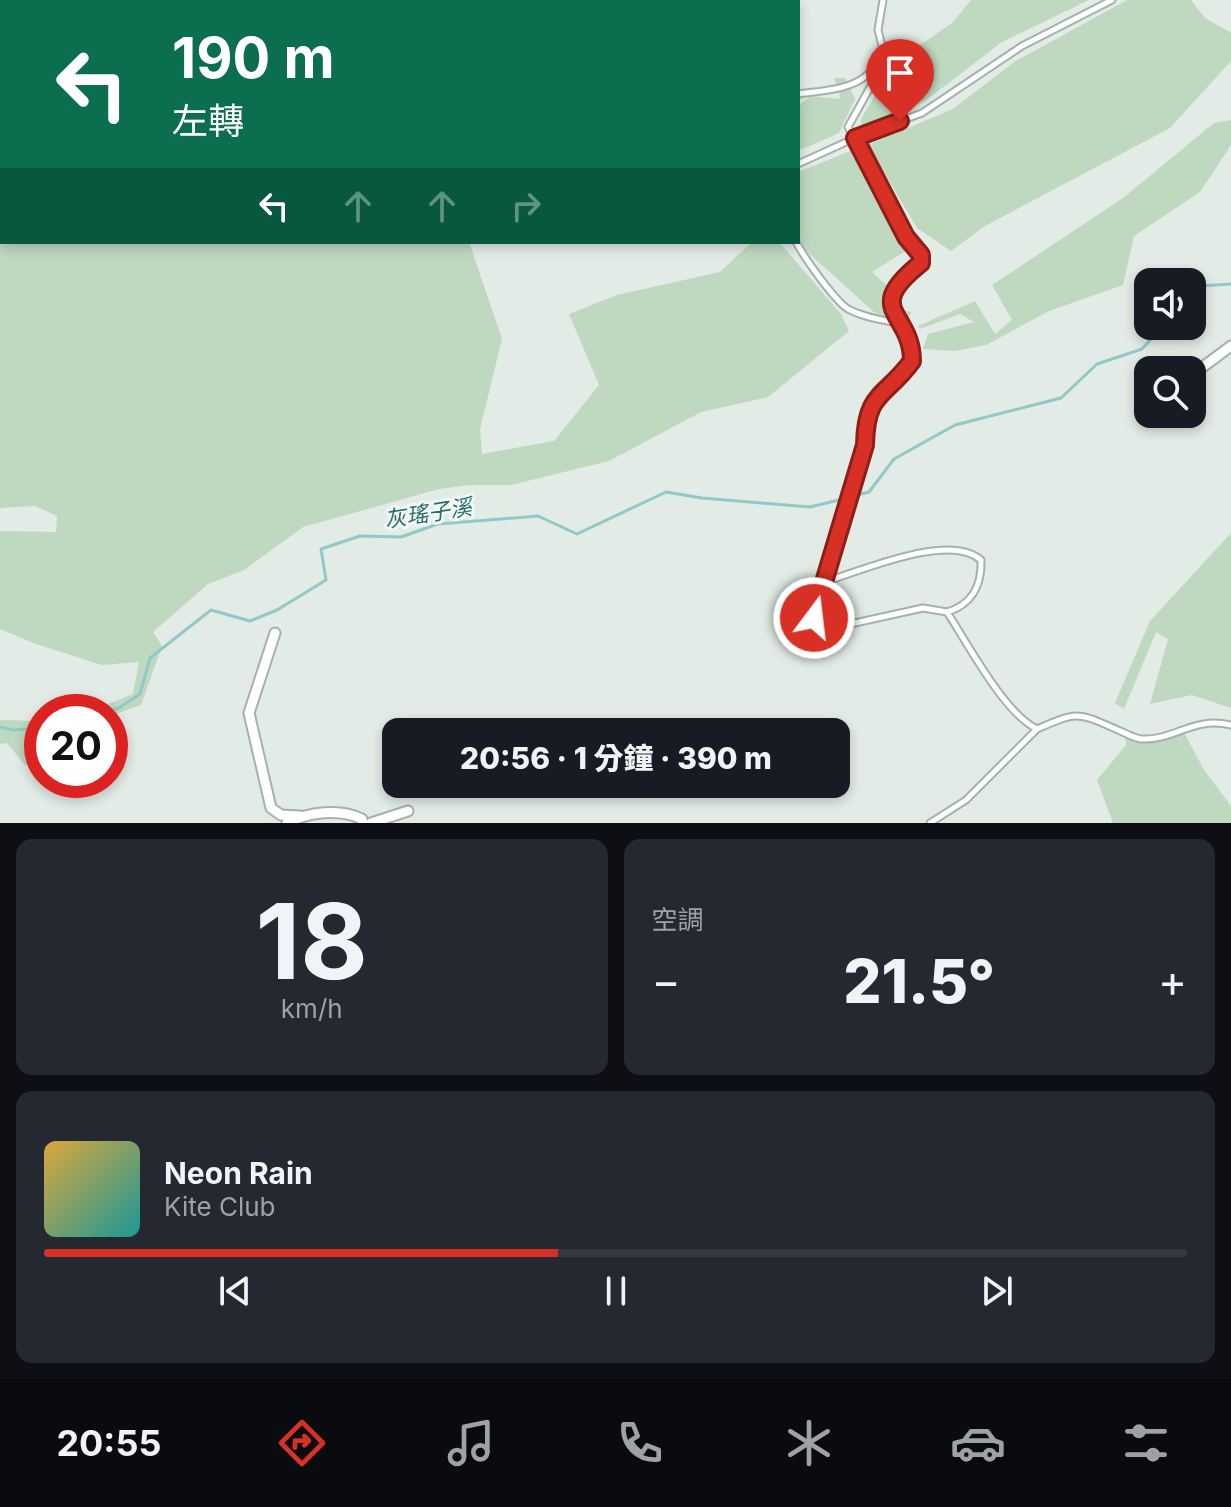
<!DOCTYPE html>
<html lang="zh-TW">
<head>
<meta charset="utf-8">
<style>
	:root { --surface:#171b24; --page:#242831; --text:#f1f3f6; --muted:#9ea1a6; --line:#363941; --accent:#d93025 }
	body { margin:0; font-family:Inter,"Noto Sans TC",sans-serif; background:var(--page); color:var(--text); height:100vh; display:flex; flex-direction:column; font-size:30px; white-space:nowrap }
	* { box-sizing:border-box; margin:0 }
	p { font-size:26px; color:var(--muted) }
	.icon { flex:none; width:44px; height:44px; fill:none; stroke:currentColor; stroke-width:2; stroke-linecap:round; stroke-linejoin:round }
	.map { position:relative; height:823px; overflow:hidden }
	.drawer { display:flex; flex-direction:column; gap:16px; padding:16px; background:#0d0f14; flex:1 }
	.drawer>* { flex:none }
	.top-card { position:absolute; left:0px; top:0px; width:800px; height:244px; box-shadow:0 4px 12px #0003; background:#0b6e4f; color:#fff; overflow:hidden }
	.fabs { position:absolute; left:1134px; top:268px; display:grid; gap:16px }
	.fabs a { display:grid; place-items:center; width:72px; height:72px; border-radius:16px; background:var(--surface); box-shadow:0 4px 12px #0003; font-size:40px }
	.speed { position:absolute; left:24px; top:694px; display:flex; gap:16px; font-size:40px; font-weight:700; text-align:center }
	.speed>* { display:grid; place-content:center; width:104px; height:104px; border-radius:50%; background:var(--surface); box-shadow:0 4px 12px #0003; line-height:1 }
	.speed .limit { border:12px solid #d22; background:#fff; color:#111 }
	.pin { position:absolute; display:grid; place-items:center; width:68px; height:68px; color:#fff; margin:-82px -34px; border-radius:50% 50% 50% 0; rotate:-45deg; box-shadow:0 0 8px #0007 }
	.pin .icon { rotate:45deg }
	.me { position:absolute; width:88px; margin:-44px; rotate:15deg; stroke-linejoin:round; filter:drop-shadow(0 0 6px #0008) }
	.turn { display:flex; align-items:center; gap:28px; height:168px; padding:0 40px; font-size:36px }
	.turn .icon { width:104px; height:104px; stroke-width:2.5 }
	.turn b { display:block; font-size:56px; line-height:68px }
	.lanes { display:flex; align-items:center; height:76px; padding:0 40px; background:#0003; justify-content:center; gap:40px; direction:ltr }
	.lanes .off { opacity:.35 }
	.big { font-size:60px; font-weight:800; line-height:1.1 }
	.drawer .widget { flex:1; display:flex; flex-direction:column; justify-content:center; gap:12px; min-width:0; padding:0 28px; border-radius:16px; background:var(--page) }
	.drawer .dial { align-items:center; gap:0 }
	.dial b { font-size:104px; line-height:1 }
	.song { display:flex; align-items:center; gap:24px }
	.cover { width:96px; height:96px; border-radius:12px; background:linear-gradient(135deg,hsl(40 70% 55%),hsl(180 70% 35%)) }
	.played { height:8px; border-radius:4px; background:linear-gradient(90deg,var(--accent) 45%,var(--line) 45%) }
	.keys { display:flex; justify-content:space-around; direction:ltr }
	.heat { display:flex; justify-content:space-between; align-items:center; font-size:44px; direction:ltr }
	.drawer .tiles { flex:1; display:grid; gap:16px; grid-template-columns:1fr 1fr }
	.widget:last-child { grid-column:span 2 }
	.trip { position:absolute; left:382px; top:718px; width:468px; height:80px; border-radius:16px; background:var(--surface); box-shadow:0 4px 12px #0003; font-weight:800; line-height:80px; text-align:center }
	.tabs { display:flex; height:128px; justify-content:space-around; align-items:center; background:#090b0e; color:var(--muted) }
	.tabs .icon { width:56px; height:56px }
	.tabs .on { color:var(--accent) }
	.tabs b { font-size:36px; color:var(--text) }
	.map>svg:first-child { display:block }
	.green { fill:#bed9c0 }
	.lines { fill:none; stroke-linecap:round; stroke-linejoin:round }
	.stream { stroke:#91c9c8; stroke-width:3 }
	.lane-casing { stroke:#a5b2ab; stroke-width:9 }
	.street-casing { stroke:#a5b2ab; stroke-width:13 }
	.lane { stroke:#fff; stroke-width:5 }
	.street { stroke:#fff; stroke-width:9 }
	.route-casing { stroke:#8d1f18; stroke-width:20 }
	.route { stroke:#d93025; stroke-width:14 }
	.labels { text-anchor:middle; stroke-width:6; stroke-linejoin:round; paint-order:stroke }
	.water-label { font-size:22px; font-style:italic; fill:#266e6d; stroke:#f2f7f4 }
</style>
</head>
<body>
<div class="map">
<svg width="1231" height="823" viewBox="0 0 1231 823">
	<rect width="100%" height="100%" fill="#e2ebe5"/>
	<g class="green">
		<polygon points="98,0 650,0 651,2 94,2"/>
		<polygon points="971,0 1089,0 1002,42 925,101 862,129 861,119 895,62 952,23"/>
		<polygon points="1127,0 1191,0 1205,18 1231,33 1231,61 1170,128 985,226 951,251 917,228 868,145 953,109 1014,62"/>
		<polygon points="2,55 2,193 0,56"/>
		<polygon points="834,78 845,78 855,99 839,133 798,151 798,106 811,96 841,99"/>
		<polygon points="1231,120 1231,145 1200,192 1134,236 1123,285 1049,311 986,345 955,351 923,349 928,334 974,322 960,314 920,329 918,326 975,301 995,334 1012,320 992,285 1123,198 1214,123"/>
		<polygon points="853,150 899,241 907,250 872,272 893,291 881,299 892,307 911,312 908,324 874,312 804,249 798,235 798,172"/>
		<polygon points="0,217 2,217 2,242 469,242 502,339 480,429 482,454 554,441 599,385 569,314 617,295 720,272 752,242 779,242 841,314 849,331 768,397 701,412 609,461 511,485 469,485 439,489 303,527 244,570 208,584 153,632 162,646 141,705 110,716 110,712 88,712 133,694 139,662 102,665 36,644 0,629 0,531 56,532 57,516 35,506 0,508"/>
		<polygon points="1231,533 1231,708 1192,695 1150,704 1168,639 1156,632 1124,709 1115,703 1150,621"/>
		<polygon points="0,720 42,721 42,735 33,736 42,746 42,765 25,765 7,743 0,744"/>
		<polygon points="1183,731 1204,770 1231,806 1231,823 1113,823 1097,780 1126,745 1125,734 1161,740"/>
	</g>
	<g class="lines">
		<g class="stream">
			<polyline points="1192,294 1199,286 1231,284"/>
			<polyline points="857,495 869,492 894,459 955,425 1061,398 1097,364 1142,349 1163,326"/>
			<polyline points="105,712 119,708 140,694 150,658 211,610 250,621 277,610 326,580 321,549 360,536 401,537 438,524 538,516 577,534 666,492 702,498 810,507 839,500"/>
			<polyline points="0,727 13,730 42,728"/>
		</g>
		<g class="lane-casing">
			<g id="lane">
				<path d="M883,0L878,30L884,54L882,66L848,127L906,237L921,255V263C898,281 883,293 898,323"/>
				<path d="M798,94C819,91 851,90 867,75C873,69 877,61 884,54"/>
				<polyline points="798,164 855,138 922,113 1022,46 1112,0"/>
				<polyline points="0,197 2,198"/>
				<path d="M796,242C804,257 834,300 848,309C863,317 882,320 898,323L912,345V361C886,399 866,390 865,445L824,582L813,605L814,618L823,630L923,608L947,612C968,644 1004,713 1037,729C1079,711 1077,712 1118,730C1125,733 1134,738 1141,739C1174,741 1193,716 1231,725"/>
				<path d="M824,582C862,571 948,532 981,560C982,586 971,605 947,612"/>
				<polyline points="930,823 966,800 1037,729"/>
			</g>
		</g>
		<g class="street-casing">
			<g id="street">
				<polyline points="68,2 72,0"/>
				<polyline points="0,38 2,37"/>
				<polyline points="1192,375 1231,346"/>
				<polyline points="275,633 249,713 271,808 281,815 300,816"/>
				<path d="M287,823C308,812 340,808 362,819L363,823"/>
				<polyline points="371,823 408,811"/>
			</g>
		</g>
		<use href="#lane" class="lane"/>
		<use href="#street" class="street"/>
	</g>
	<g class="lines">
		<g class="route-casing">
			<path id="route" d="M814,618L813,605L824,582L865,445C866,391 885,398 912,361C912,311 861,311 921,263V255L906,237L855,138L900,121"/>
		</g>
		<use href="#route" class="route"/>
	</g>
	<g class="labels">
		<g class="water-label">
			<text transform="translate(428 513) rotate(-9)" y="8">灰瑤子溪</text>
		</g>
	</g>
</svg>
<div class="fabs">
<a><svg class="icon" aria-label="sound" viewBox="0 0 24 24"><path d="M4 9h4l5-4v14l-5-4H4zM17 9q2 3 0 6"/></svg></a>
<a><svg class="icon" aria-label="search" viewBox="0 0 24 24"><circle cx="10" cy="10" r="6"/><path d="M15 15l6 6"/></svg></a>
</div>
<div class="speed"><div class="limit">20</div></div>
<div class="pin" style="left:900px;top:121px;background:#d93025"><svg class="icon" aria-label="arrive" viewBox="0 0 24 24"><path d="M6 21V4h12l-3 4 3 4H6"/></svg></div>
<svg class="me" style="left:814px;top:618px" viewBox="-20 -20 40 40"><circle r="17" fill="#d93025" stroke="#fff" stroke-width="3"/><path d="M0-11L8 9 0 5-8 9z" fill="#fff"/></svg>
<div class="trip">20:56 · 1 分鐘 · 390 m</div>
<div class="top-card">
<div class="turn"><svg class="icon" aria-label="left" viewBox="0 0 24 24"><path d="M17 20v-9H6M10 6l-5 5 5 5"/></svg><div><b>190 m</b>左轉</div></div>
<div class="lanes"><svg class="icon" aria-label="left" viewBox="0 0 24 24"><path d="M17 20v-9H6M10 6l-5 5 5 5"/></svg><svg class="icon off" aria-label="ahead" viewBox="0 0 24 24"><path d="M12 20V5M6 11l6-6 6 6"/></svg><svg class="icon off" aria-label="ahead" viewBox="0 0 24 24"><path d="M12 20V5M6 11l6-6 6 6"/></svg><svg class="icon off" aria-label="right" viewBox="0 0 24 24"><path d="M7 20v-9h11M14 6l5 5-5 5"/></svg></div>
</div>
</div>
<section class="drawer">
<div class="tiles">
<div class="widget dial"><b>18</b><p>km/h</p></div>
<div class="widget"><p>空調</p>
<div class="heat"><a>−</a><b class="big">21.5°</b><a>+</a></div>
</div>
<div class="widget">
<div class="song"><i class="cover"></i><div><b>Neon Rain</b><p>Kite Club</p></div></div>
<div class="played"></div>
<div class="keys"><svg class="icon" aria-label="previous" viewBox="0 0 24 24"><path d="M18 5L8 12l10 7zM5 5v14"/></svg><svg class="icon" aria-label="pause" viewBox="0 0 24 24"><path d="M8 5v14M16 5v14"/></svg><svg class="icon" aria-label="next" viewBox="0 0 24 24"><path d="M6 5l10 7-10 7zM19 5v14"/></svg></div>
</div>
</div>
</section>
<nav class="tabs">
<b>20:55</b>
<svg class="icon on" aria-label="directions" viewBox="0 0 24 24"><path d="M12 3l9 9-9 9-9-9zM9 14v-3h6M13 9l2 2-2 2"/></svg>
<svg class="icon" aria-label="music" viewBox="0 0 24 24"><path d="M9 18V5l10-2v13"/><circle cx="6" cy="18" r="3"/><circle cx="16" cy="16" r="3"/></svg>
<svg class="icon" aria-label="phone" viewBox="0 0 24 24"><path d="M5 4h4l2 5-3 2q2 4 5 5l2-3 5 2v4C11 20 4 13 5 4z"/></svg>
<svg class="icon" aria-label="climate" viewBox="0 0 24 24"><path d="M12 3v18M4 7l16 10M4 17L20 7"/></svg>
<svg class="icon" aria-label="car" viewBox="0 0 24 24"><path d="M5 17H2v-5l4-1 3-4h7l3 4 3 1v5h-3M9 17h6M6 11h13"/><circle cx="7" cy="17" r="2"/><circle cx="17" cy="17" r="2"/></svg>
<svg class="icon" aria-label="filters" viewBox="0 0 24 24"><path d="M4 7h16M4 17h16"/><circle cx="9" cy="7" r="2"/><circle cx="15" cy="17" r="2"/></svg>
</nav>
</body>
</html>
